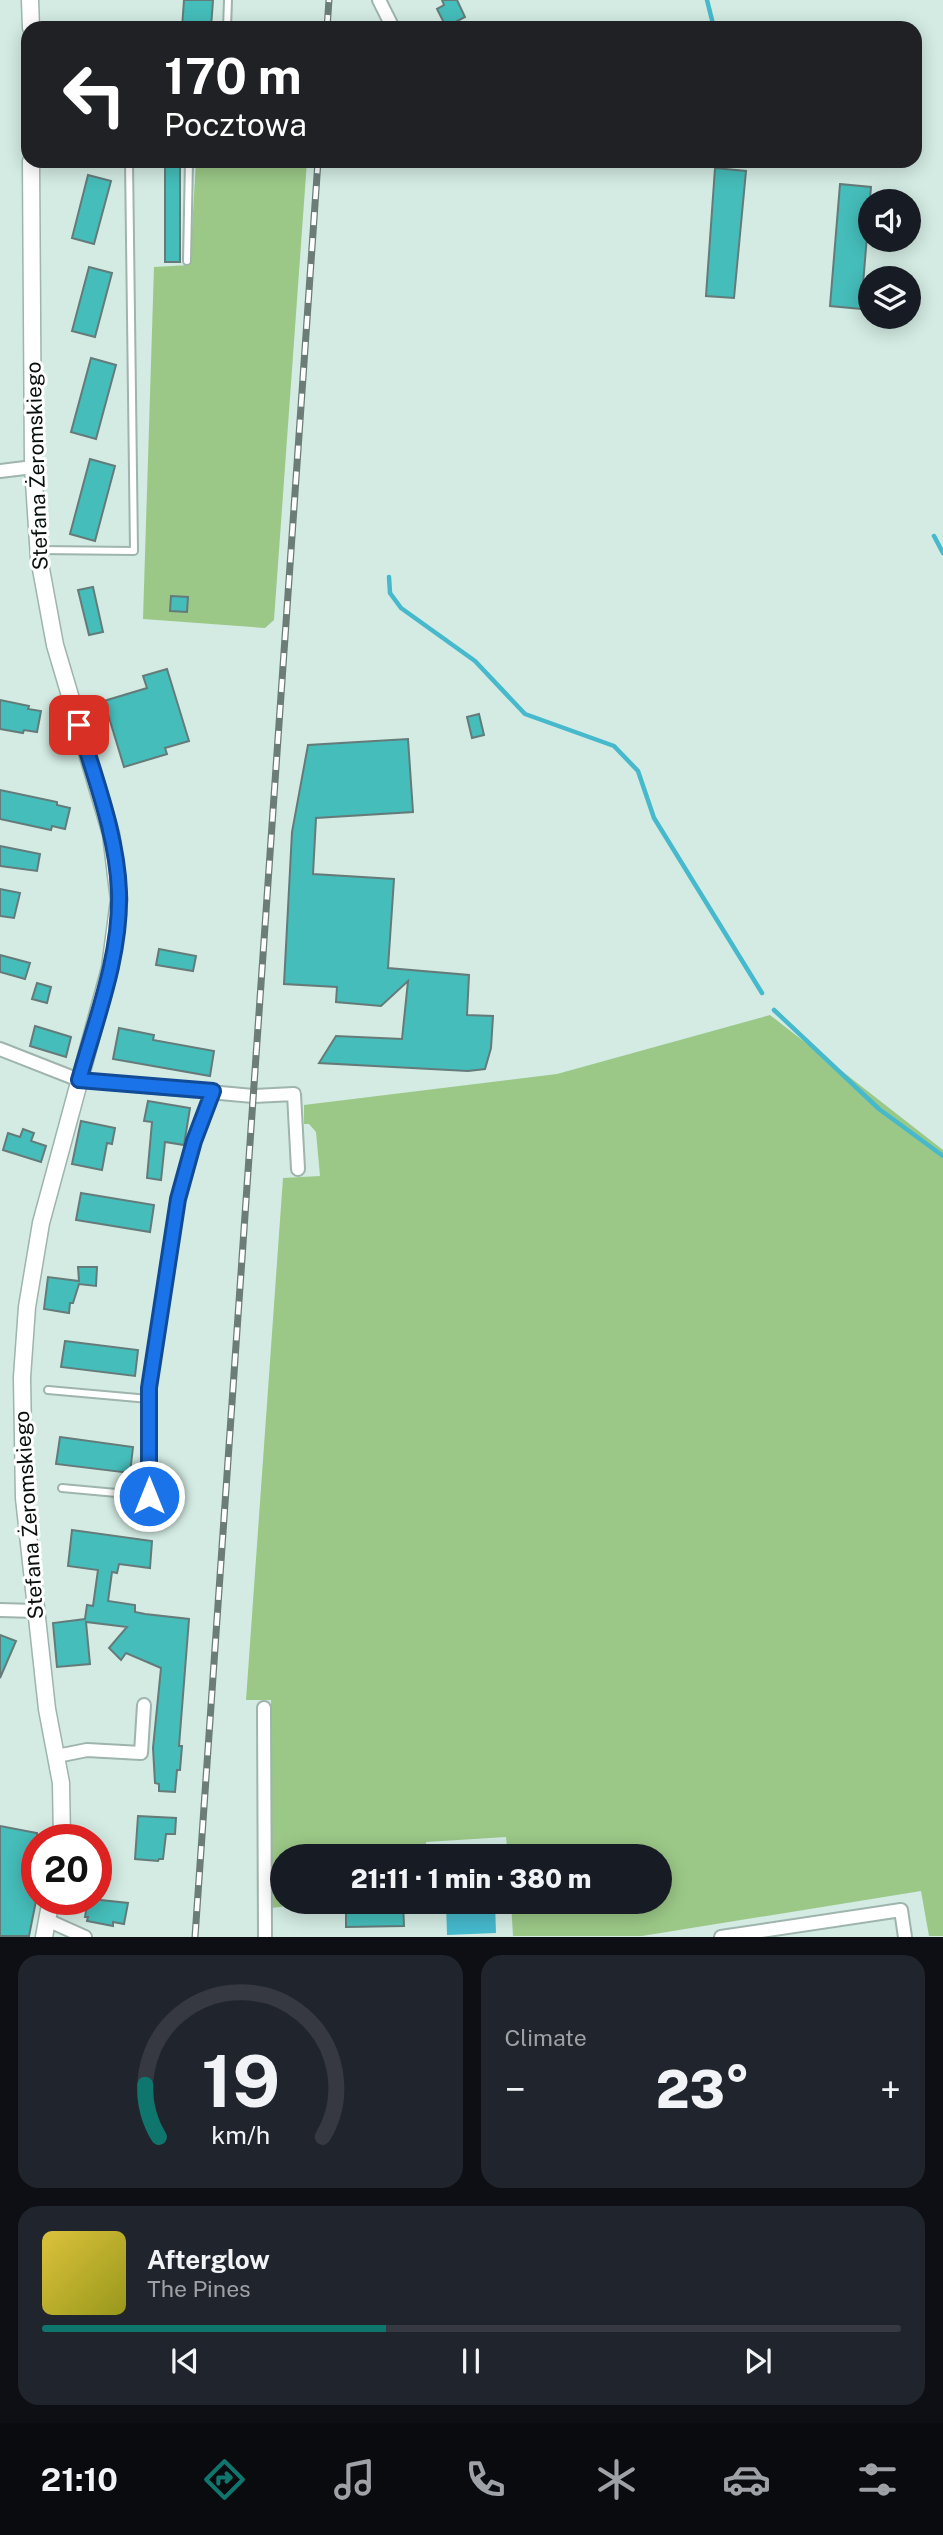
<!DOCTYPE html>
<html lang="en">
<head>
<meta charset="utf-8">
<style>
	:root { --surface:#171b24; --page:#20242c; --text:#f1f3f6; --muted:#9ea1a6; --line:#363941; --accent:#0f766e }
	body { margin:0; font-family:"Public Sans",sans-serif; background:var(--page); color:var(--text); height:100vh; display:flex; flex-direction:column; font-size:26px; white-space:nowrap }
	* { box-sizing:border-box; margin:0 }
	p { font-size:23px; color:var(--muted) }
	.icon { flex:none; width:38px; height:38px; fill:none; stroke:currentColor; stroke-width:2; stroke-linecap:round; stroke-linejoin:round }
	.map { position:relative; height:1937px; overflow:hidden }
	.panel { display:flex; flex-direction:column; gap:18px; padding:18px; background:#0d0f14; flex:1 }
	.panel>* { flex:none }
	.guide { position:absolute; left:21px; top:21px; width:901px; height:147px; border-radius:21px; box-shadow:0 4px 18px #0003; background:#202124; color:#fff; overflow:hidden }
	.buttons { position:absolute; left:858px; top:189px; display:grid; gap:14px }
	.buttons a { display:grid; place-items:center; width:63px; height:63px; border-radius:50%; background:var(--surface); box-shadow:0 4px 18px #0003; font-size:35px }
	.speed { position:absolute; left:21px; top:1824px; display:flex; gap:14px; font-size:35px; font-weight:700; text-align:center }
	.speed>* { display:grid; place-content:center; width:91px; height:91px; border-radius:50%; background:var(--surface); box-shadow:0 4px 18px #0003; line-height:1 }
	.speed .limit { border:10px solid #d22; background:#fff; color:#111 }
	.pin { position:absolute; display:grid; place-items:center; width:60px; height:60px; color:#fff; margin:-30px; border-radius:14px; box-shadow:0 4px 10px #0006 }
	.me { position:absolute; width:77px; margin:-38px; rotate:0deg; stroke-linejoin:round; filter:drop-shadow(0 0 5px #0008) }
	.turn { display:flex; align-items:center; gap:24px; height:147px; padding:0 28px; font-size:32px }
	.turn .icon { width:91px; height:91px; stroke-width:2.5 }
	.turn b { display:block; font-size:49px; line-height:60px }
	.big { font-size:52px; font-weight:800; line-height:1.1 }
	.panel .widget { flex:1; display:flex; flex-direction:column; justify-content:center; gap:10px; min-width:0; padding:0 24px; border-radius:21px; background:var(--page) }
	.panel .dial { align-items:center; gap:0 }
	.dial svg { height:182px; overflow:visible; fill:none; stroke:var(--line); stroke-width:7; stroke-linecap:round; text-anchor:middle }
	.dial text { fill:var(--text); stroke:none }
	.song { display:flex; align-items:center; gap:21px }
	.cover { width:84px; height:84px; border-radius:10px; background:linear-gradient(135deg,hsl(50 70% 55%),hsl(60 70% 35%)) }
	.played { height:7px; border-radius:4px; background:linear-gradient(90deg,var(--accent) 40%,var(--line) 40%) }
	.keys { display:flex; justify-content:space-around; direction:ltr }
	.heat { display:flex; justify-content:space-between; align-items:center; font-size:38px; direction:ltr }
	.panel .tiles { flex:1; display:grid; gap:18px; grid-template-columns:1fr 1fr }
	.widget:last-child { grid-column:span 2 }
	.trip { position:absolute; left:270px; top:1844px; width:402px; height:70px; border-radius:35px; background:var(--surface); box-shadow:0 4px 18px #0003; font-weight:800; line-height:70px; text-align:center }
	.dock { display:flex; height:112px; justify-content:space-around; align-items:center; background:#090b0e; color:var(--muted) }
	.dock .icon { width:49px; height:49px }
	.dock .active { color:var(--accent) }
	.dock b { font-size:32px; color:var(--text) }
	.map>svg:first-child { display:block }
	.green { fill:#9bc887 }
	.water { fill:#46b9cd }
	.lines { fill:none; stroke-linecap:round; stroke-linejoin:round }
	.stream { stroke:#46b9cd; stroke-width:4.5 }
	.building { fill:#45bdba; stroke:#647b7a; stroke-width:2 }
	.service-casing { stroke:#9eb4ad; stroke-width:10 }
	.minor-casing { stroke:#9eb4ad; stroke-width:16 }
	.tertiary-casing { stroke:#9eb4ad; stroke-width:19 }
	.service { stroke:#fff; stroke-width:6 }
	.minor { stroke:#fff; stroke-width:12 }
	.tertiary { stroke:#fff; stroke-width:16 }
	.rail-casing { stroke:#6c7c77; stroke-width:7 }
	.rail { stroke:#fff; stroke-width:4.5; stroke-dasharray:13; stroke-linecap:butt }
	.route-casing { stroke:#114b97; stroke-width:18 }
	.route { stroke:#1a73e8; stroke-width:12 }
	.labels { text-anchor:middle; stroke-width:6; stroke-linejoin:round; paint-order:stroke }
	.street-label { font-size:21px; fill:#09110f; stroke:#fff }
</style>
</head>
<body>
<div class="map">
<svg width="943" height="1937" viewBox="0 0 943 1937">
	<rect width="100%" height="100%" fill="#d3ebe3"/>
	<g class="green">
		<polygon points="196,161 307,161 274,620 265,628 143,619 154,267 190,265"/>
		<polygon points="770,1015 943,1150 943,1936 929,1936 921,1891 642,1936 513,1936 511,1902 660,1902 660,1857 508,1857 506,1837 426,1842 426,1857 282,1857 282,1902 324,1902 271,1908 271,1700 246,1700 283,1178 320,1176 316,1132 309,1124 304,1124 304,1105 557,1074"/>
	</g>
	<g class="water">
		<polygon points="493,1847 493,1857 444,1857 444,1849"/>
		<polygon points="446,1902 495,1902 496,1933 447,1935"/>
	</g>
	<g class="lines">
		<g class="stream">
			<polyline points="707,0 714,28"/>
			<polyline points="934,536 943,553"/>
			<polyline points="389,577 390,593 401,608 475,661 525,714 614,746 638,771 654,818 762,993"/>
			<polyline points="774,1010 879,1109 943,1156"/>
		</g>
	</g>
	<g class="building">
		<polygon points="184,0 213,0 211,28 182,28"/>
		<polygon points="442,0 457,0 465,17 446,27 437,9 444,5"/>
		<rect x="165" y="161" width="15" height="101"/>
		<polygon points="715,168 746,171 734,298 706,296"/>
		<polygon points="88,175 111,181 94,244 72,238"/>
		<polygon points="840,184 871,187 861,309 830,306"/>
		<polygon points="89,267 112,273 95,337 72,331"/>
		<polygon points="91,358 116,365 96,439 71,432"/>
		<polygon points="90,459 115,466 95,541 70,534"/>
		<polygon points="93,587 103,632 89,635 78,590"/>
		<polygon points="171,596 188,597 187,612 170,611"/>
		<polygon points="167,669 189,741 165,748 167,754 124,767 104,701 147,688 143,676"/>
		<polygon points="0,700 29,706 28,709 41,711 37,732 24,730 23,733 0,729"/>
		<polygon points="479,714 484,735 472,738 467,717"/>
		<polygon points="408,739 413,812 316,818 313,874 394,879 388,968 469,975 467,1015 493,1016 491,1048 485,1069 468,1071 319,1063 336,1036 402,1039 408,981 381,1006 336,1002 337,987 284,984 292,832 308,745"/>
		<polygon points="0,790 57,802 57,805 70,808 65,829 52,826 51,830 0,819"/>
		<polygon points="0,846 40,854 37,871 0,866"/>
		<polygon points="0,889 20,893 14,918 0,916"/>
		<polygon points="159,949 196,956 193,971 156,965"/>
		<polygon points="0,955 30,963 25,979 0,972"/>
		<polygon points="37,983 51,987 47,1003 32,999"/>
		<polygon points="35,1026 71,1037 66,1057 30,1046"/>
		<polygon points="119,1028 154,1035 153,1040 214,1051 210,1076 113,1059"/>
		<polygon points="148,1101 190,1108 184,1145 165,1142 161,1180 147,1178 152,1122 144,1121"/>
		<polygon points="81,1121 115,1128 112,1144 107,1143 102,1170 72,1164"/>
		<polygon points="23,1129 34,1133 31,1141 46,1146 41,1162 3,1150 8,1133 20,1137"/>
		<polygon points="81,1193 154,1205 150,1232 76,1220"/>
		<polygon points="78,1267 97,1267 96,1286 79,1284 73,1303 70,1303 69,1313 44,1309 48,1277 79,1281"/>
		<polygon points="65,1341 138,1350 135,1376 61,1367"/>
		<polygon points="60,1437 133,1447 130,1473 56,1464"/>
		<polygon points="72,1530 152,1541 150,1568 119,1564 117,1573 112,1572 108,1601 135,1605 135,1612 145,1614 189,1619 179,1746 182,1746 180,1770 177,1770 175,1792 159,1791 159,1784 155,1783 153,1748 161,1668 126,1653 121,1660 109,1648 127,1627 86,1622 90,1664 57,1667 53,1623 85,1619 87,1605 93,1606 98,1570 68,1566"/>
		<polygon points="0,1635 16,1641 0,1678"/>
		<polygon points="138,1816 176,1818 175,1834 166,1834 163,1859 159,1859 158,1861 135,1859"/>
		<polygon points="0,1826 37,1833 37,1896 29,1936 0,1936"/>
		<polygon points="91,1899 128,1903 124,1924 113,1922 113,1926 87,1921 88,1917 85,1917 87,1905 90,1905"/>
		<polygon points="346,1902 403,1902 404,1926 346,1927"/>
	</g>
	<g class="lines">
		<g class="service-casing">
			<g id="service">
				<polyline points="227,28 228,0"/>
				<polyline points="187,261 189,161"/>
				<polyline points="40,550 134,551 129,161"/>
				<polyline points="48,1390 149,1399"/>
				<polyline points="62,1488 149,1496 149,1388 178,1199 194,1141 213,1092"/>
			</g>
		</g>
		<g class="minor-casing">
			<g id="minor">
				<polyline points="379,0 393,28"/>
				<polyline points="0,471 33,467"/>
				<polyline points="0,1049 79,1080 253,1096 294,1094 298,1169"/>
				<polyline points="0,1610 36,1611"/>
				<polyline points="264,1708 265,1937"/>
				<polyline points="57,1756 87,1750 141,1753 144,1705"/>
				<polyline points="47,1920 85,1937"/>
				<polyline points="721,1937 901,1910 905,1937"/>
			</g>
		</g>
		<g class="tertiary-casing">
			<g id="tertiary">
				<polyline points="30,0 31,28"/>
				<polyline points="31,161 33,467 39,558 55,645 111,834 119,900 110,968 41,1223 27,1307 22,1377 24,1498 47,1709 61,1783 62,1839"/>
				<polyline points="44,1937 51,1899"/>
			</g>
		</g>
		<use href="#service" class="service"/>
		<use href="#minor" class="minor"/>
		<use href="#tertiary" class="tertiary"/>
		<g class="rail-casing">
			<g id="rail">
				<polyline points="327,28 329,0"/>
				<polyline points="195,1937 318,161"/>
			</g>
		</g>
		<use href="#rail" class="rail"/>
	</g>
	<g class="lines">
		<g class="route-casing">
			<path id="route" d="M79,725C95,779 117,835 119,892C121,956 96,1019 79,1080L213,1091L194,1141L178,1199L149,1388V1496"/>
		</g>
		<use href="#route" class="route"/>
	</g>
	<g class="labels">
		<g class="street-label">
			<text transform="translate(37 466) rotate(-92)" y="7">Stefana Żeromskiego</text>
			<text transform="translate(29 1515) rotate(-94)" y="7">Stefana Żeromskiego</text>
		</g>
	</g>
</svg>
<div class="buttons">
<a><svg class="icon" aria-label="sound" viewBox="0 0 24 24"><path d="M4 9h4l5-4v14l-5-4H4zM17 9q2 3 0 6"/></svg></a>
<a><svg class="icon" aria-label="layers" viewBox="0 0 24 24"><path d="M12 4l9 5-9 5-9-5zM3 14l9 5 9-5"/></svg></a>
</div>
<div class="speed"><div class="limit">20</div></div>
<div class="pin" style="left:79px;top:725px;background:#d93025"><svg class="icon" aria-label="arrive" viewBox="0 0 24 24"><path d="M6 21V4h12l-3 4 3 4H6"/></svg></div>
<svg class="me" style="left:149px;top:1496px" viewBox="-20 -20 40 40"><circle r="17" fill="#1a73e8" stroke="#fff" stroke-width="3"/><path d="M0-11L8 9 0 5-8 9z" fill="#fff"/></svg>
<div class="trip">21:11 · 1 min · 380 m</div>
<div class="guide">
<div class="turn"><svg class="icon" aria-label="left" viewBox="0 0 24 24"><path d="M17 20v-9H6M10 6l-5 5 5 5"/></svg><div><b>170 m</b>Pocztowa</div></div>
</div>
</div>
<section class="panel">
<div class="tiles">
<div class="widget dial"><svg viewBox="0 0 100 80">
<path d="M14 69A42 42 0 1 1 86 69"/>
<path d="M14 69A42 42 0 0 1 8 46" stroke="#0f766e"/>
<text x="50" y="56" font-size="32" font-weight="700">19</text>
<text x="50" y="72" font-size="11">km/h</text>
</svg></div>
<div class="widget"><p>Climate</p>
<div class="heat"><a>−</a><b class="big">23°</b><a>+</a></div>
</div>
<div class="widget">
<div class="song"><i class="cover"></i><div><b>Afterglow</b><p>The Pines</p></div></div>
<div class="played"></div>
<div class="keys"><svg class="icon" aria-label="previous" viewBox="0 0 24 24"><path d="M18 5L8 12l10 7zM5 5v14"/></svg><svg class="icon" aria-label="pause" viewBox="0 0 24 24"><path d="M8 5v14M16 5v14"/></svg><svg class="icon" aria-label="next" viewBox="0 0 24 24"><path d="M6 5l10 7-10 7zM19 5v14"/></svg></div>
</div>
</div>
</section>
<nav class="dock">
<b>21:10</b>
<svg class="icon active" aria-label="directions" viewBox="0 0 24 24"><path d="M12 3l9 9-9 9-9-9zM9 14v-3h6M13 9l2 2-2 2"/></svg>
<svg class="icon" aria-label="music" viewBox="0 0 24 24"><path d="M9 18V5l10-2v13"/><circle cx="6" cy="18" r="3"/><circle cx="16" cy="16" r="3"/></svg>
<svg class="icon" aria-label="phone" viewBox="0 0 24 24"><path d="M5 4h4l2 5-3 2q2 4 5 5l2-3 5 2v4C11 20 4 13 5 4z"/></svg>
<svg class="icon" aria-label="climate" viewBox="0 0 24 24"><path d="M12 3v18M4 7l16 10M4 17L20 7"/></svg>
<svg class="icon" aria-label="car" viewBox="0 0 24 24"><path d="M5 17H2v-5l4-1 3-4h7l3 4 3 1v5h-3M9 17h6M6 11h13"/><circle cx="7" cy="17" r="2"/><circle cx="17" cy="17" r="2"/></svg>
<svg class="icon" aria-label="filters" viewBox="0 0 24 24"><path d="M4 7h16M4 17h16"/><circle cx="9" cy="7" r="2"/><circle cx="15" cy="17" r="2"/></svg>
</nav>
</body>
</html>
